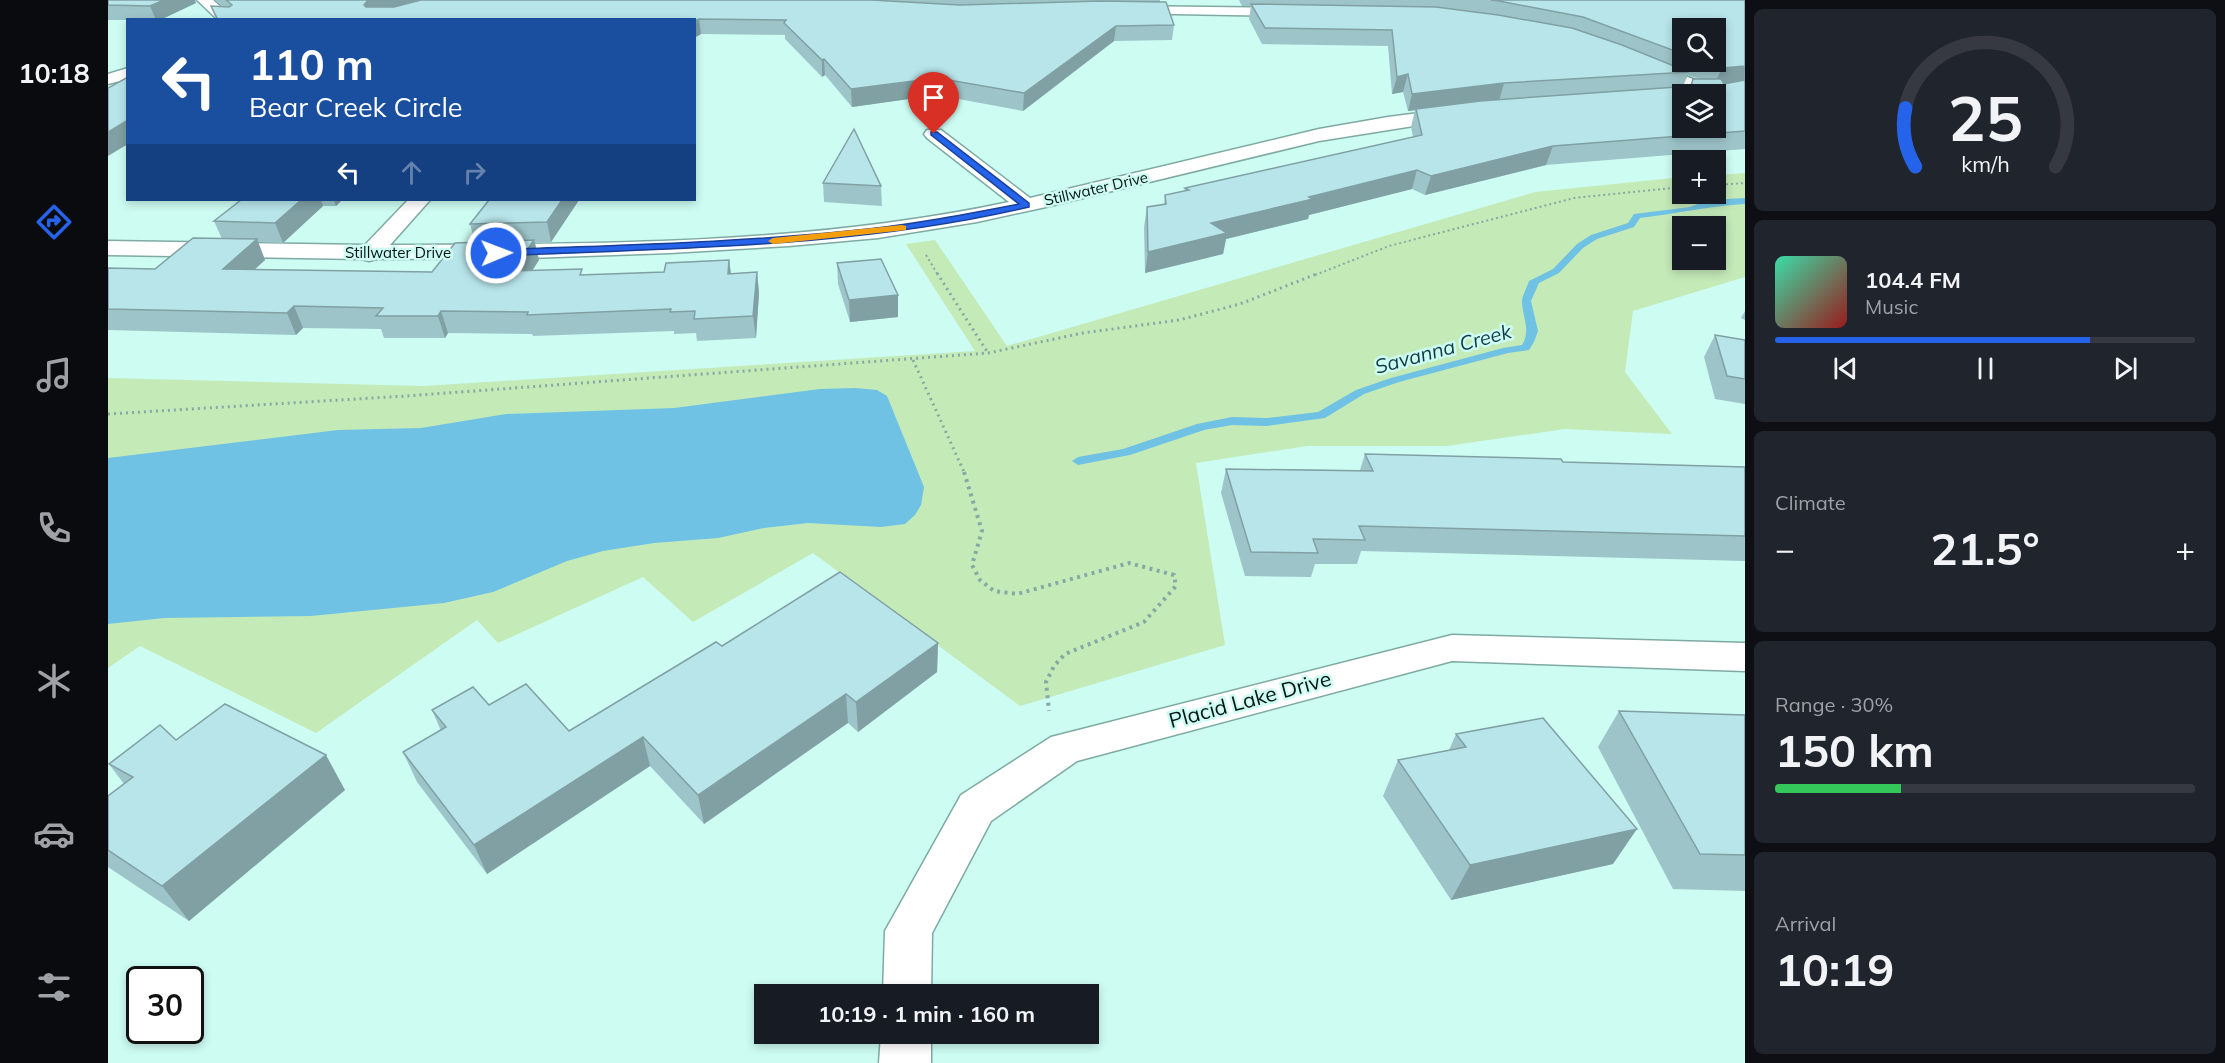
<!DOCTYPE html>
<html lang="en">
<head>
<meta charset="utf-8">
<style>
	:root { --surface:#171b24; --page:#20242c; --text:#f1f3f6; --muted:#9ea1a6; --line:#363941; --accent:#2563eb }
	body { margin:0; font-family:Mulish,sans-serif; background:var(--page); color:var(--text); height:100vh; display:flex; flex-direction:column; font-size:22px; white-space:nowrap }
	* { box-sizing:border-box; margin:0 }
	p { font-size:20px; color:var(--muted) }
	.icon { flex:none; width:33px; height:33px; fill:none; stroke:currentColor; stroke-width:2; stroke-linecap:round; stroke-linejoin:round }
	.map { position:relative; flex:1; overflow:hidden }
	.panel { display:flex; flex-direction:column; gap:9px; padding:9px; background:#0d0f14; width:480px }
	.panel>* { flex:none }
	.banner { position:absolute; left:18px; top:18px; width:570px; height:183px; border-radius:0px; box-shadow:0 3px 9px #0003; background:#1a4fa0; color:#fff; overflow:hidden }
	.tools { position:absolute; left:1564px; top:18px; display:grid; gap:12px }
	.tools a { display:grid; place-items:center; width:54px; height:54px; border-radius:0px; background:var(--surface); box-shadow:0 3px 9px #0003; font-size:30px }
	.speed { position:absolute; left:18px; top:966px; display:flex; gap:12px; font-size:30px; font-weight:700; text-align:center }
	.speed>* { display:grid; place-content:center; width:78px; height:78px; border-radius:50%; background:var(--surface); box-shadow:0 3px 9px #0003; line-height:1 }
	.speed .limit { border:3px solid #111; border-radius:9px; background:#fff; color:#111 }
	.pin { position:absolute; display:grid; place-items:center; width:51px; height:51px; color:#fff; margin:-62px -26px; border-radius:50% 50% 50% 0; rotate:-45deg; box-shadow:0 0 6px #0007 }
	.pin .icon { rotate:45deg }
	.me { position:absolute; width:66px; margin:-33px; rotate:89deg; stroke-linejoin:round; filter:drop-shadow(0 0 4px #0008) }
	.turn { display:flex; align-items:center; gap:21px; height:126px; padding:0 24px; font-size:27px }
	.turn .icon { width:78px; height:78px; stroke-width:2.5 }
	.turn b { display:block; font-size:42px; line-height:51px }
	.lanes { display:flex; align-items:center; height:57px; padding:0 24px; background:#0003; justify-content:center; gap:30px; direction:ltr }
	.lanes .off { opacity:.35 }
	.big { font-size:45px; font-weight:700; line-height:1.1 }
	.panel .widget { flex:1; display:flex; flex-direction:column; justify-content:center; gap:9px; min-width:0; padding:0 21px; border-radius:9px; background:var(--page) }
	.panel .dial { align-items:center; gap:0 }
	.dial svg { height:156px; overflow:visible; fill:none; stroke:var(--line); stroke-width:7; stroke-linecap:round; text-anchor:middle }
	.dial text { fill:var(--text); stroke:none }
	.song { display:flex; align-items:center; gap:18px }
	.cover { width:72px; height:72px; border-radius:9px; background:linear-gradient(135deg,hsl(160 70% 55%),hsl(0 70% 35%)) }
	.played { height:6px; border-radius:3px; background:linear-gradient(90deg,var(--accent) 75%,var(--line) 75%) }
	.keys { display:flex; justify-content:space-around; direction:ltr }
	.heat { display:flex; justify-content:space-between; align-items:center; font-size:33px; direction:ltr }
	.charge { height:9px; border-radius:4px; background:linear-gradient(90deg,#34c759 30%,var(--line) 0) }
	.trip { position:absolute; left:646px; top:984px; width:345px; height:60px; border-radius:0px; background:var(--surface); box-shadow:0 3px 9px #0003; font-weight:700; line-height:60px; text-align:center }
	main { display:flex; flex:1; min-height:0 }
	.menu { display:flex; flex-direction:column; width:108px; justify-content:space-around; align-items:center; background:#090b0e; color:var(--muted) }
	.menu .icon { width:42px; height:42px }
	.menu .current { color:var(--accent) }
	.menu b { font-size:27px; color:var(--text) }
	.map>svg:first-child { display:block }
	.green { fill:#c4eab8; fill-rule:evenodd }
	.water { fill:#6fc2e4 }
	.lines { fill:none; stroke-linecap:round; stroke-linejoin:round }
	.stream { fill:#6fc2e4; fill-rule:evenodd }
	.minor-casing { stroke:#7eaaa2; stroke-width:3 }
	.path-far2 { stroke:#86aaa3; stroke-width:2; stroke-dasharray:2 3; stroke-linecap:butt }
	.path-far1 { stroke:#86aaa3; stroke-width:3; stroke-dasharray:2 4; stroke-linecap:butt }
	.path { stroke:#86aaa3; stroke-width:4; stroke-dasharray:3 4.5; stroke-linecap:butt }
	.minor { fill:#fff; fill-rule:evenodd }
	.wall { fill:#9dc5c9; fill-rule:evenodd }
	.shaded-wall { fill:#80a0a4 }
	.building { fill:#b7e5ea; stroke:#80a0a4; stroke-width:1.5; fill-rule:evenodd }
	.route { fill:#2563eb; stroke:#184099; stroke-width:1.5 }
	.slow { fill:#f59e0b }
	.labels { text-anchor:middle; stroke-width:5; stroke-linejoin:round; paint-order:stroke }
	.far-street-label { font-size:15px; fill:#041412; stroke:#cdfcf3 }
	.water-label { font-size:20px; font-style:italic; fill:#133947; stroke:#cdfcf3 }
	.near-street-label { font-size:21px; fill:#041412; stroke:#cdfcf3 }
</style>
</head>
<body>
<main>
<nav class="menu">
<b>10:18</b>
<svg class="icon current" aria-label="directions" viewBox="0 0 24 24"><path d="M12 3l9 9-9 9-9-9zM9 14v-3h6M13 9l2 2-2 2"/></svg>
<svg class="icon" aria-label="music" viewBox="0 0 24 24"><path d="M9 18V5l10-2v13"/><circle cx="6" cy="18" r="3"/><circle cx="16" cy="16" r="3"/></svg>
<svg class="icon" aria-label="phone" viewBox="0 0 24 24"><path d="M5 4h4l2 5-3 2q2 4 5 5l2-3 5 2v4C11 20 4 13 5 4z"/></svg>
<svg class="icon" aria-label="climate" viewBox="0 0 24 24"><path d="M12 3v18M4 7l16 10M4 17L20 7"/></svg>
<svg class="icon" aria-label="car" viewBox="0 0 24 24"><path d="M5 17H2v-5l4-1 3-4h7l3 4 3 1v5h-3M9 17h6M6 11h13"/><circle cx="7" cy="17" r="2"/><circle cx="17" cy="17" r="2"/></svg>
<svg class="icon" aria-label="filters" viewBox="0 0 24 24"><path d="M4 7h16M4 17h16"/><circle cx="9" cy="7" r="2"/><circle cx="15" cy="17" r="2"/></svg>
</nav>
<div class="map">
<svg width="1637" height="1063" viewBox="0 0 1637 1063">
	<rect width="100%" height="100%" fill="#cdfcf3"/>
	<path class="green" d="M1637,173V277L1525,311L1517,372L1564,434L1457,429L1339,446H1199L1088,463L1117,645L912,706L705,553L585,622L535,577L390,643L369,620L208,733L32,646L0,668V378L316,386L867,351L798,244L827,240L899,346L1427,192L1575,177V194H1608V175ZM1575,226H1608V260H1575Z"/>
	<polygon class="water" points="747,388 769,390 779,396 816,487 813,505 807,515 797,524 773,527 700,523 656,528 610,538 546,543 495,551 459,561 385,592 336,603 203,616 56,618 0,624 0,458 230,430 313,428 398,414 566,408 712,389"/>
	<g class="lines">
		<path class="stream" d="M1637,198V204C1601,206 1567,214 1532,218L1526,227L1489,239L1475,248L1451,273L1431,283L1423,301L1430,331L1426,342L1421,350L1400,353L1291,382L1256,394L1217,418L1159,426L1124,425L1096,430L1022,455L970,465L964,461L970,457L1015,449L1089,424L1124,417L1159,418L1210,412L1248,390L1283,378L1395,348L1414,345C1423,330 1415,319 1414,303C1413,297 1419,288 1421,281L1445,269L1469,244L1483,235L1520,223L1526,214L1582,207L1600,200Z"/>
		<g class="minor-casing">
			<g id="minor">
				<polygon points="89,0 105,0 127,20 110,20"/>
				<polygon points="1015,6 1186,8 1193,12 1186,16 1010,13 1008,10"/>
				<polygon points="1536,60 1613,90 1616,94 1608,99 1608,94 1593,94 1530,69 1528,65"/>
				<polygon points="20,68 20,79 0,84 0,74"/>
				<path d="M1350,108L1356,110L1359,114L1356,118L1211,141L938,207L869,222L770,238L681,246L562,253L421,258L269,259L261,261L253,259L0,255V241L257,245L300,200H322L282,245C488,244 699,245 901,202L819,138L816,134L819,130H833L922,198L1211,129L1280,117Z"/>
				<polygon points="1344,635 1637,643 1637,671 1344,661 969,761 883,821 824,933 823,994 775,994 777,931 853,795 943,737"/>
				<polygon points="773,1034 823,1034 823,1063 771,1063"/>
			</g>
		</g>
		<g class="path-far2">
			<polyline points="1608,185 1637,183"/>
			<polyline points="818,255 830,275"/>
			<polyline points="1207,275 1281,246 1466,198 1575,187"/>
		</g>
		<g class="path-far1">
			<polyline points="829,273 880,353"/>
			<polyline points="805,360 857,474"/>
			<polyline points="0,414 298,396 880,353 975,333 1071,320 1132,304 1211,273"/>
		</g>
		<polyline class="path" points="856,472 874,531 864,565 872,580 886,591 909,594 1021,563 1066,575 1068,586 1036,622 957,654 946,666 938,682 941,711"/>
		<use href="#minor" class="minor"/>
	</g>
	<g class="wall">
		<polygon points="0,0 88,3 52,20 0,20"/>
		<polygon points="107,0 1052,0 1052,2 1066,25 1064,40 1006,41 915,111 829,95 744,107 717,75 714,77 677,39 677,35 593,34 586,38 586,20 108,20 103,6 115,7"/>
		<path d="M1131,0H1637V149L1438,165L1317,195L1304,189L1201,215L1200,219L1118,239L1115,254L1037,273L1036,227L1039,207L1056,205L1057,195L1076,191L1077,188L1305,137L1303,127L1307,110L1300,111L1295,92L1284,94L1280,46L1154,44L1141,19L1143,6H1134ZM1575,28L1608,62H1575ZM1580,75L1592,79H1585L1582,86H1575Z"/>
		<polygon points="715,183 773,186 774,206 716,202"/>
		<polygon points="133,200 234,200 228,206 215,206 175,243 150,242 157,260 146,270 324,272 367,242 362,224 381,200 471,200 443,242 427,243 431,260 424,271 476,275 556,272 621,260 623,274 649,272 651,293 648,338 589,341 588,333 566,334 566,331 425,336 424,334 340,333 337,338 276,338 273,329 195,328 188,335 0,330 0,268 47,269 114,239 106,221"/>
		<polygon points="729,263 790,295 790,317 742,322 730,284"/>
		<polygon points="1637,311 1637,320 1633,318"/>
		<polygon points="1607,335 1637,340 1637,404 1607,399 1596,357"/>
		<polygon points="1257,454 1455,462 1637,467 1637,561 1253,551 1249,564 1207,564 1203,577 1137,576 1113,493 1118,469 1252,470"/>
		<polygon points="830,643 829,672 750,732 740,723 596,824 542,766 379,874 309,782 295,752 333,731 324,710 381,705 461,731 614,646"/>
		<polygon points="1511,711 1637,715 1637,891 1565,889 1490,747"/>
		<polygon points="1348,734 1505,864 1343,900 1275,796 1290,760 1341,750"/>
		<polygon points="68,740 237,790 81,921 0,867 0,796 16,784 1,764"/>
	</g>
	<g class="shaded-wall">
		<polygon points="56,0 87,0 88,3 52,20 48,20 42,6"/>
		<polygon points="260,0 323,0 264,15 256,5"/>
		<polygon points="591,19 593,34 586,38 586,21"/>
		<polygon points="1008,26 1006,41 915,111 916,93"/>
		<polygon points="716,59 717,75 714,77 714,60"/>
		<polygon points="1637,66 1637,82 1606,85 1614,68"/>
		<polygon points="1300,74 1295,92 1284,94 1289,77"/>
		<polygon points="829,78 829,95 744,107 743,89"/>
		<polygon points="1396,83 1391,101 1300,111 1304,94"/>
		<polygon points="20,120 20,144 0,156 0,132"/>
		<polygon points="1445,146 1438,165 1317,195 1323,176"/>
		<polygon points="1309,170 1304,189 1201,215 1200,219 1118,239 1115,254 1037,273 1040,252 1103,223 1201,197"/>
		<polygon points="193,200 213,200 215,206 175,243 167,223"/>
		<polygon points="226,200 234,200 228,206"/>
		<polygon points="454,200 471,200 443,242 439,222"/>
		<polygon points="149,239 157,260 124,290 115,269"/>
		<polygon points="426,240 431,260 410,292 404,271"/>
		<polygon points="621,260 624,281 620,274"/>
		<polygon points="649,272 651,293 648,338 645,316"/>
		<polygon points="790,295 790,317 742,322 741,300"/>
		<polygon points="186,306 195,328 188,335 179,313"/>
		<polygon points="333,311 340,333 337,338 330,316"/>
		<polygon points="830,643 829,672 750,732 748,702"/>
		<polygon points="738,694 740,723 596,824 590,795"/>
		<polygon points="535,737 542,766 379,874 366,845"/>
		<polygon points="218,755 237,790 81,921 54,886"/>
		<polygon points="1529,829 1505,864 1343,900 1362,865"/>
	</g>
	<g class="building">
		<polygon points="0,0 56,0 42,6 0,5"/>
		<polygon points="118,0 260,0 256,5 258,7 286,7 313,0 763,0 852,5 992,1 1058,2 1066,25 1008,26 916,93 829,78 743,89 716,59 714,60 676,23 678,20 591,19 586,21 586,20 110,20 103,6 121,7 124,5"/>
		<polygon points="1383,0 1637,0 1637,66 1614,68 1596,62 1608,62 1608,28 1575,28 1575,54 1475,17 1391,1"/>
		<polygon points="1143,4 1328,7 1390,15 1464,28 1514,45 1581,72 1396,83 1304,94 1300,74 1289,77 1284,30 1157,28"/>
		<polygon points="20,77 20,120 0,132 0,88"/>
		<path d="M1585,79H1613L1616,84L1637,80V131L1445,146L1323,176L1309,170L1201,197L1205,199L1103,223L1119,233L1040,252L1039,207L1058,204L1057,195L1081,190L1077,188L1314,135L1308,109L1372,101L1583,86ZM1575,94H1608V128H1575Z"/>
		<polygon points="746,129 773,186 715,183"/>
		<polygon points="133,200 193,200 167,223 106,221"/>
		<polygon points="381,200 454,200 439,222 362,224"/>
		<polygon points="85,238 149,239 115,269 324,272 347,243 426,240 404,271 474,269 472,275 556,272 558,263 621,260 620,274 649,272 645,316 586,319 587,311 562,312 563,309 419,315 420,312 333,311 330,316 268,316 275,308 186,306 179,313 0,309 0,268 47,269"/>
		<polygon points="773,259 790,295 741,300 729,263"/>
		<polygon points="1607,335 1637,340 1637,379 1619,376"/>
		<polygon points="1257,454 1453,459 1455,462 1637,467 1637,536 1251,526 1257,540 1205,539 1210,553 1143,552 1118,469 1265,471"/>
		<polygon points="732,572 830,643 748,702 738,694 590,795 535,737 366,845 295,752 338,727 324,710 365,687 381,705 418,684 461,731 608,642 614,646"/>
		<polygon points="117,704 218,755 54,886 0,850 0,796 25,777 1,764 52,725 68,740"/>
		<polygon points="1511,711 1637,715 1637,855 1592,854"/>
		<polygon points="1435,718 1529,829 1362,865 1290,760 1358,747 1348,734"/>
	</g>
	<path class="route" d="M823,132H829L921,203V207C747,248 566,248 388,256L383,253L388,250C505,245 623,243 740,231C797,226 854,215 911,204L823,135Z"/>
	<polygon class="slow" points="794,225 798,226 798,230 665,244 660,241 665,238"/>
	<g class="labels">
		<g class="far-street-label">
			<text transform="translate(988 189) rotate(-13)" y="5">Stillwater Drive</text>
			<text x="290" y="258">Stillwater Drive</text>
		</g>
		<g class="water-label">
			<text transform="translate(1335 349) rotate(-15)" y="7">Savanna Creek</text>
		</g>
		<g class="near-street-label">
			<text transform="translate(1142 700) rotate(-15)" y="7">Placid Lake Drive</text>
		</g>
	</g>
</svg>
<div class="tools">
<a><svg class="icon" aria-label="search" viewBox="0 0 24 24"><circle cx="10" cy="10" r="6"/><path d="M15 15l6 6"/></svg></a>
<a><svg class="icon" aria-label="layers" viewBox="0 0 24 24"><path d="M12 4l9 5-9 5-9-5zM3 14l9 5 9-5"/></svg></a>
<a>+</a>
<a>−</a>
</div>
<div class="speed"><div class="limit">30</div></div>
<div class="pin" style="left:826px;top:134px;background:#d93025"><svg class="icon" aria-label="arrive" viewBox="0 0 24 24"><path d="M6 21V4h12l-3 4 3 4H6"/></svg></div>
<svg class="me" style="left:388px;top:253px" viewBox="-20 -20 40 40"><circle r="17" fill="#2563eb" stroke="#fff" stroke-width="3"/><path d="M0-11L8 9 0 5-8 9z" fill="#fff"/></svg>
<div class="trip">10:19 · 1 min · 160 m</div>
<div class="banner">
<div class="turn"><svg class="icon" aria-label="left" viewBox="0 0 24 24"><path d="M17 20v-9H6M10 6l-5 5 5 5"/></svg><div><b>110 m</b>Bear Creek Circle</div></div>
<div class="lanes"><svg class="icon" aria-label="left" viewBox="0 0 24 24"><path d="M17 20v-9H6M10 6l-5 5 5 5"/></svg><svg class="icon off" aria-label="ahead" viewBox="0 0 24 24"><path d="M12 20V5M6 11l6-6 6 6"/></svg><svg class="icon off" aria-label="right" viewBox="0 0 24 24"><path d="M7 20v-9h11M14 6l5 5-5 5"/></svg></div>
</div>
</div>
<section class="panel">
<div class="widget dial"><svg viewBox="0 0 100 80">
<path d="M14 69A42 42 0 1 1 86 69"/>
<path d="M14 69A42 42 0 0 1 9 39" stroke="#2563eb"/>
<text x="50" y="56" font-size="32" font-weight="700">25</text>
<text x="50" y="72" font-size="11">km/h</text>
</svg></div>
<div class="widget">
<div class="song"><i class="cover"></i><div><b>104.4 FM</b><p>Music</p></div></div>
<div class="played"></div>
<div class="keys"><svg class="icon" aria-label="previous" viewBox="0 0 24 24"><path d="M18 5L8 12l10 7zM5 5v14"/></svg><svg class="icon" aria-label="pause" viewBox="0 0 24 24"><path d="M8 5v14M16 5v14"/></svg><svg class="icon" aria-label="next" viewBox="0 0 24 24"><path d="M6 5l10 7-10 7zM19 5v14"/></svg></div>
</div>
<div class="widget"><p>Climate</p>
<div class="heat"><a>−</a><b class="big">21.5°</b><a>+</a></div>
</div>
<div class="widget"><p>Range · 30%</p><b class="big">150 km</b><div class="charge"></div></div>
<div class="widget"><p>Arrival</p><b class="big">10:19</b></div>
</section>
</main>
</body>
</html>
